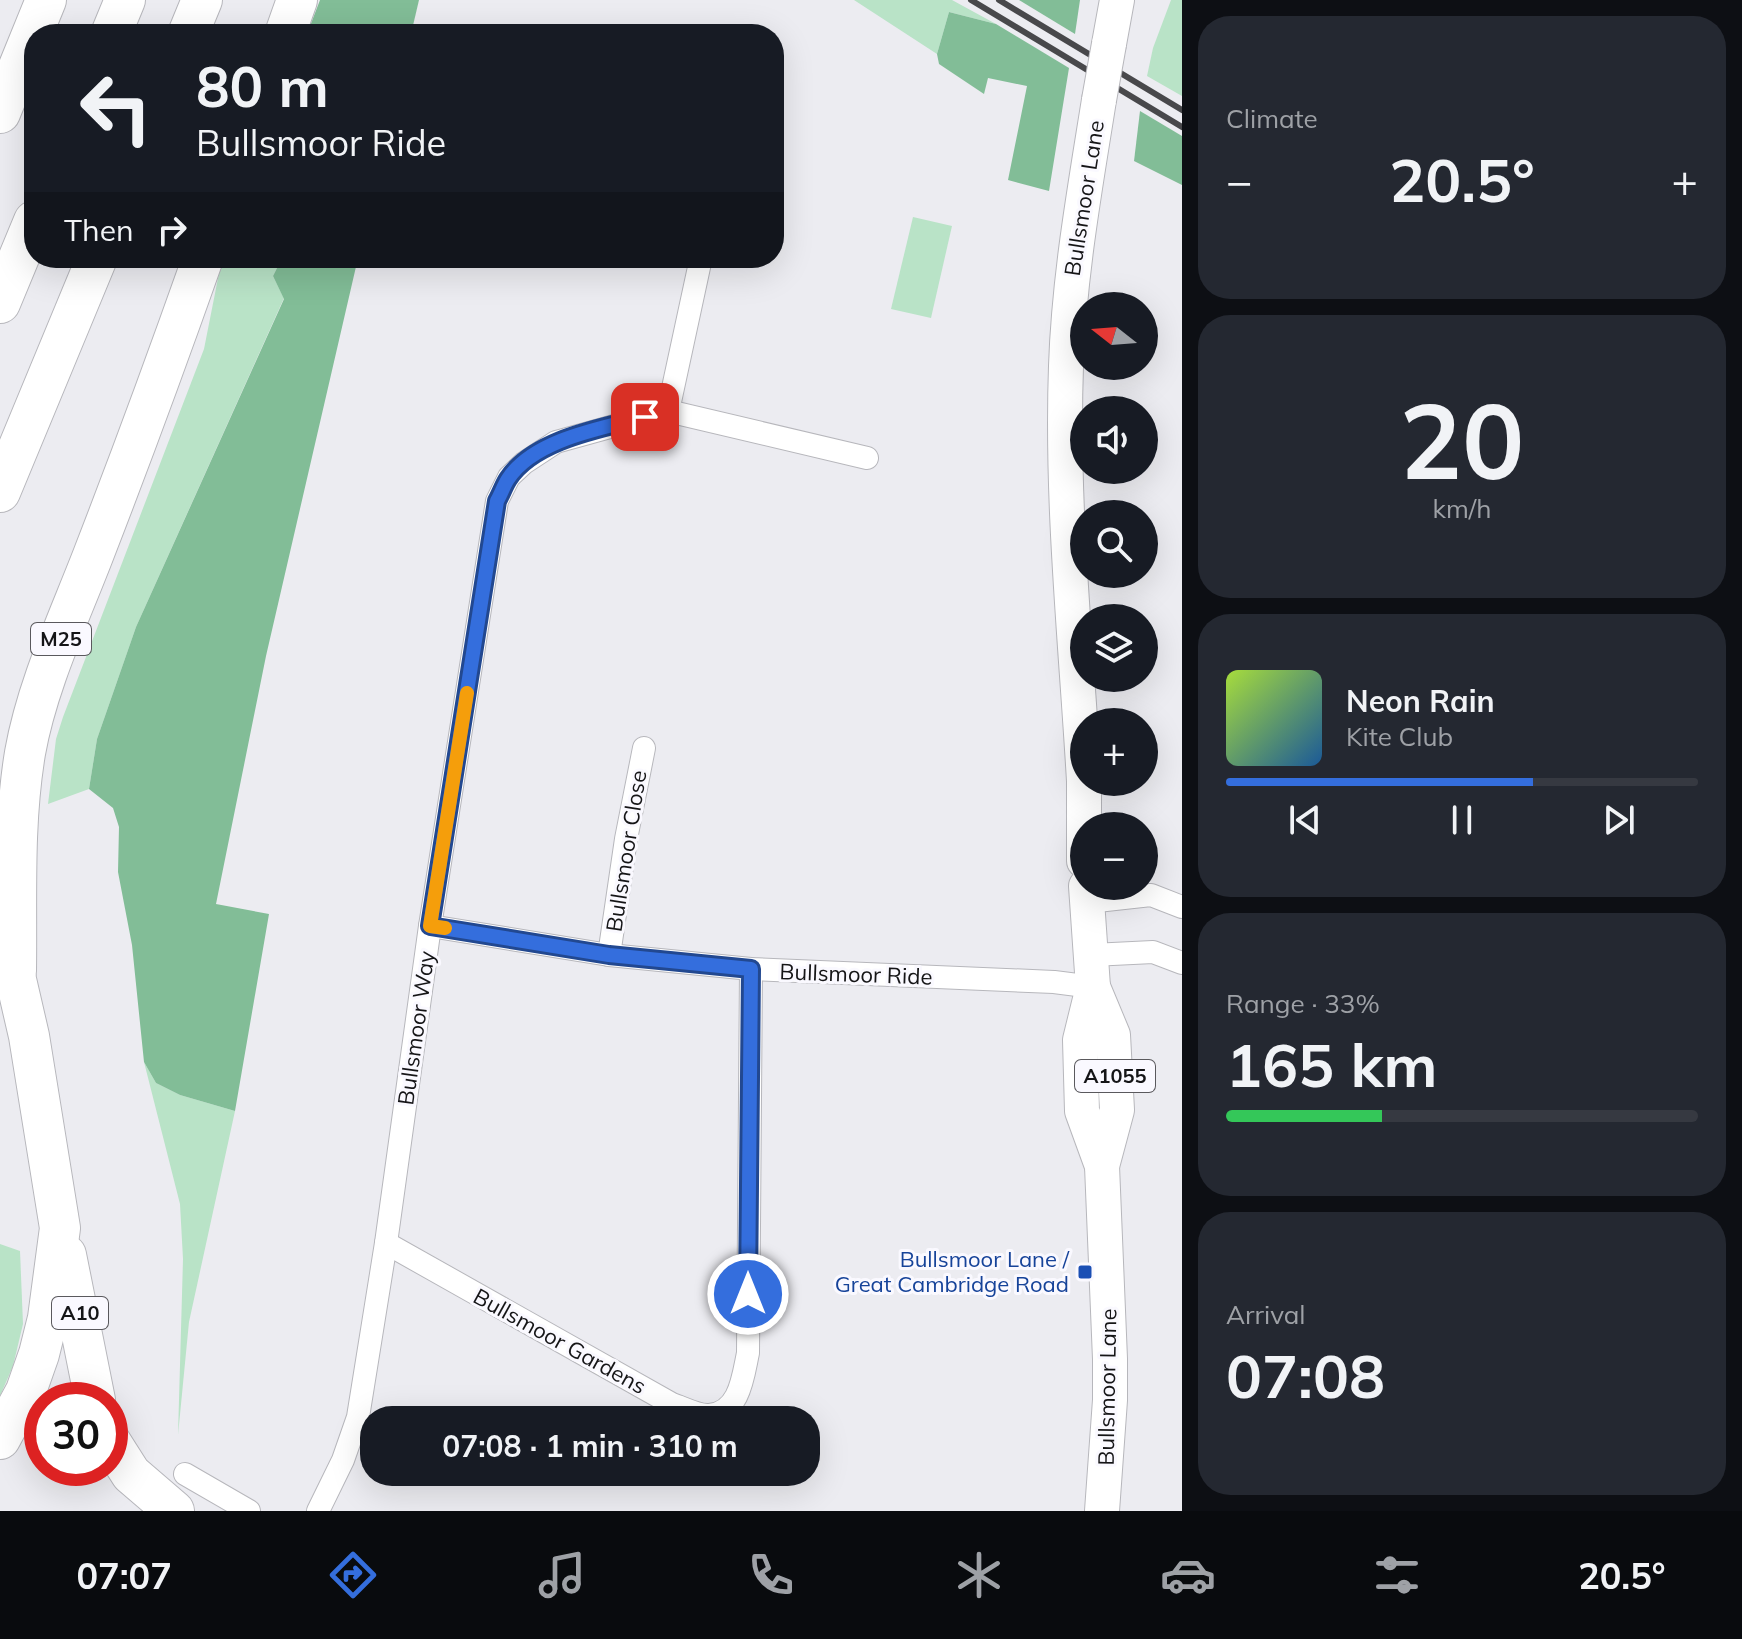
<!DOCTYPE html>
<html lang="en">
<head>
<meta charset="utf-8">
<style>
	:root { --surface:#171b24; --page:#242831; --text:#f1f3f6; --muted:#9ea1a6; --line:#363941; --accent:#346edd }
	body { margin:0; font-family:Mulish,sans-serif; background:var(--page); color:var(--text); height:100vh; display:flex; flex-direction:column; font-size:30px; white-space:nowrap }
	* { box-sizing:border-box; margin:0 }
	p { font-size:26px; color:var(--muted) }
	.icon { flex:none; width:44px; height:44px; fill:none; stroke:currentColor; stroke-width:2; stroke-linecap:round; stroke-linejoin:round }
	.map { position:relative; flex:1; overflow:hidden }
	.drawer { display:flex; flex-direction:column; gap:16px; padding:16px; background:#0d0f14; width:560px }
	.drawer>* { flex:none }
	.hud { position:absolute; left:24px; top:24px; width:760px; height:244px; border-radius:32px; box-shadow:0 8px 32px #0002; background:#171b24; color:var(--text); overflow:hidden }
	.needle { width:52px; rotate:287deg }
	.controls { position:absolute; left:1070px; top:292px; display:grid; gap:16px }
	.controls a { display:grid; place-items:center; width:88px; height:88px; border-radius:50%; background:var(--surface); box-shadow:0 8px 32px #0002; font-size:40px }
	.speed { position:absolute; left:24px; top:1382px; display:flex; gap:16px; font-size:40px; font-weight:700; text-align:center }
	.speed>* { display:grid; place-content:center; width:104px; height:104px; border-radius:50%; background:var(--surface); box-shadow:0 8px 32px #0002; line-height:1 }
	.speed .limit { border:12px solid #d22; background:#fff; color:#111 }
	.pin { position:absolute; display:grid; place-items:center; width:68px; height:68px; color:#fff; margin:-34px; border-radius:16px; box-shadow:0 4px 12px #0006 }
	.me { position:absolute; width:88px; margin:-44px; rotate:0deg; stroke-linejoin:round; filter:drop-shadow(0 0 6px #0008) }
	.turn { display:flex; align-items:center; gap:28px; height:168px; padding:0 40px; font-size:36px }
	.turn .icon { width:104px; height:104px; stroke-width:2.5 }
	.turn b { display:block; font-size:56px; line-height:68px }
	.then { display:flex; align-items:center; height:76px; padding:0 40px; background:#0003; gap:16px; font-size:30px }
	.big { font-size:60px; font-weight:700; line-height:1.1 }
	.drawer .tile { flex:1; display:flex; flex-direction:column; justify-content:center; gap:12px; min-width:0; padding:0 28px; border-radius:32px; background:var(--page) }
	.drawer .dial { align-items:center; gap:0 }
	.dial b { font-size:104px; line-height:1 }
	.song { display:flex; align-items:center; gap:24px }
	.cover { width:96px; height:96px; border-radius:12px; background:linear-gradient(135deg,hsl(80 70% 55%),hsl(210 70% 35%)) }
	.played { height:8px; border-radius:4px; background:linear-gradient(90deg,var(--accent) 65%,var(--line) 65%) }
	.keys { display:flex; justify-content:space-around; direction:ltr }
	.heat { display:flex; justify-content:space-between; align-items:center; font-size:44px; direction:ltr }
	.charge { height:12px; border-radius:6px; background:linear-gradient(90deg,#34c759 33%,var(--line) 0) }
	.trip { position:absolute; left:360px; top:1406px; width:460px; height:80px; border-radius:32px; background:var(--surface); box-shadow:0 8px 32px #0002; font-weight:700; line-height:80px; text-align:center }
	.tabs { display:flex; height:128px; justify-content:space-around; align-items:center; background:#090b0e; color:var(--muted) }
	.tabs .icon { width:56px; height:56px }
	.tabs .selected { color:var(--accent) }
	.tabs b { font-size:36px; color:var(--text) }
	main { display:flex; flex:1; min-height:0 }
	.map>svg:first-child { display:block }
	.green { fill:#b9e3c7 }
	.forest { fill:#82bd97 }
	.lines { fill:none; stroke-linecap:round; stroke-linejoin:round }
	.street-casing { stroke:#b7b7bc; stroke-width:24 }
	.primary-casing { stroke:#b7b7bc; stroke-width:36 }
	.highway-casing { stroke:#b7b7bc; stroke-width:42 }
	.street { stroke:#fff; stroke-width:22 }
	.primary { stroke:#fff; stroke-width:34 }
	.highway { stroke:#fff; stroke-width:40 }
	.rail { stroke:#48484b; stroke-width:6 }
	.primary-bridge-casing { stroke:#b7b7bc; stroke-width:36; stroke-linecap:butt }
	.primary-bridge { stroke:#fff; stroke-width:34 }
	.route-casing { stroke:#224890; stroke-width:20 }
	.route { stroke:#346edd; stroke-width:14 }
	.slow { stroke:#f59e0b; stroke-width:14 }
	.transit-dot { fill:#1a4fb4; stroke:#faf9ff; stroke-width:3 }
	.labels { text-anchor:middle; stroke-width:6; stroke-linejoin:round; paint-order:stroke }
	.shield { fill:#faf9ff; stroke:#5a595d; stroke-width:2 }
	.shield-label { font-size:20px; font-weight:bold; fill:#151517 }
	.street-label { font-size:22px; fill:#151517; stroke:#faf9ff }
	.transit-label { font-size:22px; fill:#164399; stroke:#faf9ff; text-anchor:end }
</style>
</head>
<body>
<main>
<div class="map">
<svg width="1182" height="1511" viewBox="0 0 1182 1511">
	<rect width="100%" height="100%" fill="#ececf1"/>
	<g class="green">
		<polygon points="854,0 952,0 996,24 949,12 937,54"/>
		<polygon points="1171,0 1182,0 1182,96 1147,76 1153,48"/>
		<polygon points="913,217 952,226 931,318 891,309"/>
		<polygon points="222,258 282,258 273,276 284,298 136,627 97,739 89,789 48,804 56,739 63,717 204,349"/>
		<polygon points="144,1062 156,1083 180,1095 235,1111 189,1322 178,1435 183,1259 180,1204"/>
		<polygon points="0,1244 20,1251 23,1324 13,1366 0,1396"/>
	</g>
	<g class="forest">
		<polygon points="320,0 419,0 411,34 307,34"/>
		<polygon points="1019,0 1080,0 1075,34"/>
		<polygon points="949,12 996,24 1069,68 1049,191 1008,180 1027,86 988,78 984,94 939,64 937,54"/>
		<polygon points="1140,111 1182,136 1182,185 1134,161"/>
		<polygon points="282,258 358,258 266,656 216,904 269,914 235,1111 180,1095 156,1083 144,1062 132,945 118,872 119,827 113,808 89,789 97,739 136,627 284,299 273,276"/>
	</g>
	<g class="lines">
		<g class="street-casing">
			<g id="street">
				<polyline points="668,411 701,258"/>
				<polyline points="1088,902 1151,895 1182,907"/>
				<polyline points="430,926 609,955 751,969 1054,982 1093,987"/>
				<polyline points="609,955 626,839 644,748"/>
				<polyline points="1092,955 1153,952 1182,963"/>
				<path d="M386,1243L672,1404C682,1407 698,1416 709,1415C740,1413 743,1376 748,1353L751,969"/>
				<polyline points="185,1474 249,1511"/>
				<polyline points="318,1511 343,1460 358,1417 386,1243 430,926 497,501 509,477 524,463 556,442 668,411 867,458"/>
			</g>
		</g>
		<g class="primary-casing">
			<g id="primary">
				<polyline points="1109,44 1117,0"/>
				<path d="M1084,781C1076,643 1061,504 1066,366C1069,276 1085,188 1099,100"/>
				<polyline points="1084,861 1084,782"/>
				<polyline points="1086,886 1093,987 1080,1040 1082,1111 1102,1166 1110,1359 1110,1400 1102,1511"/>
				<polyline points="1093,987 1113,1035 1117,1110 1102,1166"/>
			</g>
		</g>
		<g class="highway-casing">
			<g id="highway">
				<polyline points="111,34 125,0"/>
				<polyline points="188,34 202,0"/>
				<polyline points="285,34 297,0"/>
				<polyline points="0,113 46,0"/>
				<polyline points="0,303 34,221"/>
				<polyline points="0,492 97,258"/>
				<path d="M16,971C17,899 13,825 25,753C37,685 69,618 94,553C132,455 168,357 203,258"/>
				<polyline points="66,1255 95,1400"/>
				<polyline points="0,1439 26,1391 39,1354 48,1318 60,1228 29,1036 8,945"/>
				<polyline points="110,1441 131,1474 174,1511"/>
			</g>
		</g>
		<use href="#street" class="street"/>
		<use href="#primary" class="primary"/>
		<use href="#highway" class="highway"/>
		<g class="rail">
			<polyline points="971,0 1182,127"/>
			<polyline points="999,0 1182,110"/>
		</g>
		<g class="primary-bridge-casing">
			<polyline id="primary-bridge" points="1099,100 1109,44"/>
		</g>
		<use href="#primary-bridge" class="primary-bridge"/>
	</g>
	<g class="lines">
		<g class="route-casing">
			<path id="route" d="M645,417C603,428 534,439 508,479C504,485 501,494 497,501L430,926L609,955L751,969L748,1294"/>
		</g>
		<use href="#route" class="route"/>
		<polyline class="slow" points="445,928 430,926 467,693"/>
	</g>
	<rect class="transit-dot" x="1077" y="1264" width="16" height="16" rx="4"/>
	<g class="labels">
		<g class="shield">
			<rect x="31" y="623" width="60" height="32" rx="6"/>
			<rect x="1075" y="1060" width="80" height="32" rx="6"/>
			<rect x="52" y="1297" width="56" height="32" rx="6"/>
		</g>
		<g class="shield-label">
			<text x="61" y="646">M25</text>
			<text x="1115" y="1083">A1055</text>
			<text x="80" y="1320">A10</text>
		</g>
		<g class="street-label">
			<text transform="translate(1084 198) rotate(-81)" y="8">Bullsmoor Lane</text>
			<text transform="translate(626 851) rotate(-81)" y="8">Bullsmoor Close</text>
			<text transform="translate(856 974) rotate(2)" y="8">Bullsmoor Ride</text>
			<text transform="translate(416 1028) rotate(-82)" y="8">Bullsmoor Way</text>
			<text transform="translate(560 1341) rotate(29)" y="8">Bullsmoor Gardens</text>
			<text transform="translate(1107 1387) rotate(-89)" y="8">Bullsmoor Lane</text>
		</g>
		<g class="transit-label">
			<text x="1069" y="1267">Bullsmoor Lane /<tspan x="1069" dy="25">Great Cambridge Road</tspan></text>
		</g>
	</g>
</svg>
<div class="controls">
<a><svg class="needle" viewBox="-14 -14 28 28"><path d="M0-13l5 13h-10z" fill="#e53935"/><path d="M0 13l5-13h-10z" fill="#9ea1a6"/></svg></a>
<a><svg class="icon" aria-label="sound" viewBox="0 0 24 24"><path d="M4 9h4l5-4v14l-5-4H4zM17 9q2 3 0 6"/></svg></a>
<a><svg class="icon" aria-label="search" viewBox="0 0 24 24"><circle cx="10" cy="10" r="6"/><path d="M15 15l6 6"/></svg></a>
<a><svg class="icon" aria-label="layers" viewBox="0 0 24 24"><path d="M12 4l9 5-9 5-9-5zM3 14l9 5 9-5"/></svg></a>
<a>+</a>
<a>−</a>
</div>
<div class="speed"><div class="limit">30</div></div>
<div class="pin" style="left:645px;top:417px;background:#d93025"><svg class="icon" aria-label="arrive" viewBox="0 0 24 24"><path d="M6 21V4h12l-3 4 3 4H6"/></svg></div>
<svg class="me" style="left:748px;top:1294px" viewBox="-20 -20 40 40"><circle r="17" fill="#346edd" stroke="#fff" stroke-width="3"/><path d="M0-11L8 9 0 5-8 9z" fill="#fff"/></svg>
<div class="trip">07:08 · 1 min · 310 m</div>
<div class="hud">
<div class="turn"><svg class="icon" aria-label="left" viewBox="0 0 24 24"><path d="M17 20v-9H6M10 6l-5 5 5 5"/></svg><div><b>80 m</b>Bullsmoor Ride</div></div>
<div class="then">Then<svg class="icon" aria-label="right" viewBox="0 0 24 24"><path d="M7 20v-9h11M14 6l5 5-5 5"/></svg></div>
</div>
</div>
<section class="drawer">
<div class="tile"><p>Climate</p>
<div class="heat"><a>−</a><b class="big">20.5°</b><a>+</a></div>
</div>
<div class="tile dial"><b>20</b><p>km/h</p></div>
<div class="tile">
<div class="song"><i class="cover"></i><div><b>Neon Rain</b><p>Kite Club</p></div></div>
<div class="played"></div>
<div class="keys"><svg class="icon" aria-label="previous" viewBox="0 0 24 24"><path d="M18 5L8 12l10 7zM5 5v14"/></svg><svg class="icon" aria-label="pause" viewBox="0 0 24 24"><path d="M8 5v14M16 5v14"/></svg><svg class="icon" aria-label="next" viewBox="0 0 24 24"><path d="M6 5l10 7-10 7zM19 5v14"/></svg></div>
</div>
<div class="tile"><p>Range · 33%</p><b class="big">165 km</b><div class="charge"></div></div>
<div class="tile"><p>Arrival</p><b class="big">07:08</b></div>
</section>
</main>
<nav class="tabs">
<b>07:07</b>
<svg class="icon selected" aria-label="directions" viewBox="0 0 24 24"><path d="M12 3l9 9-9 9-9-9zM9 14v-3h6M13 9l2 2-2 2"/></svg>
<svg class="icon" aria-label="music" viewBox="0 0 24 24"><path d="M9 18V5l10-2v13"/><circle cx="6" cy="18" r="3"/><circle cx="16" cy="16" r="3"/></svg>
<svg class="icon" aria-label="phone" viewBox="0 0 24 24"><path d="M5 4h4l2 5-3 2q2 4 5 5l2-3 5 2v4C11 20 4 13 5 4z"/></svg>
<svg class="icon" aria-label="climate" viewBox="0 0 24 24"><path d="M12 3v18M4 7l16 10M4 17L20 7"/></svg>
<svg class="icon" aria-label="car" viewBox="0 0 24 24"><path d="M5 17H2v-5l4-1 3-4h7l3 4 3 1v5h-3M9 17h6M6 11h13"/><circle cx="7" cy="17" r="2"/><circle cx="17" cy="17" r="2"/></svg>
<svg class="icon" aria-label="filters" viewBox="0 0 24 24"><path d="M4 7h16M4 17h16"/><circle cx="9" cy="7" r="2"/><circle cx="15" cy="17" r="2"/></svg>
<b>20.5°</b>
</nav>
</body>
</html>
